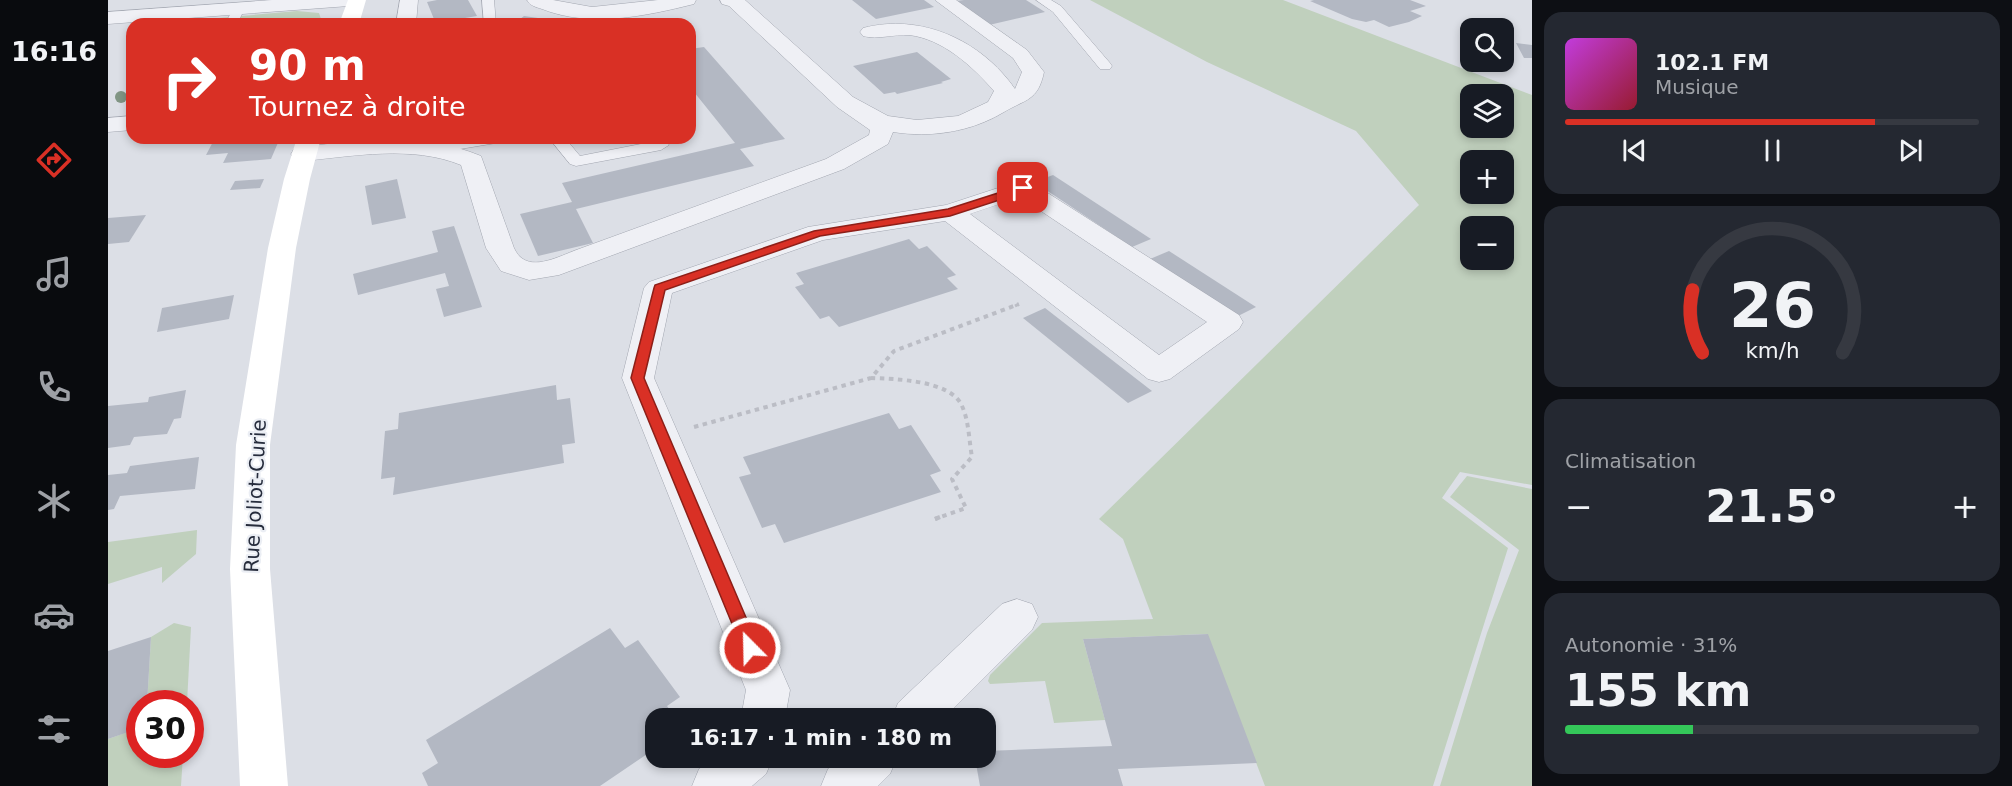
<!DOCTYPE html>
<html lang="fr">
<head>
<meta charset="utf-8">
<style>
	:root { --surface:#171b24; --page:#242831; --text:#f1f3f6; --muted:#9ea1a6; --line:#363941; --accent:#d93025 }
	body { margin:0; font-family:"DejaVu Sans",sans-serif; background:var(--page); color:var(--text); height:100vh; display:flex; flex-direction:column; font-size:22px; white-space:nowrap }
	* { box-sizing:border-box; margin:0 }
	p { font-size:20px; color:var(--muted) }
	.icon { flex:none; width:33px; height:33px; fill:none; stroke:currentColor; stroke-width:2; stroke-linecap:round; stroke-linejoin:round }
	.map { position:relative; flex:1; overflow:hidden }
	.panel { display:flex; flex-direction:column; gap:12px; padding:12px; background:#0d0f14; width:480px }
	.panel>* { flex:none }
	.banner { position:absolute; left:18px; top:18px; width:570px; height:126px; border-radius:18px; box-shadow:0 3px 9px #0003; background:#d93025; color:#fff; overflow:hidden }
	.buttons { position:absolute; left:1352px; top:18px; display:grid; gap:12px }
	.buttons a { display:grid; place-items:center; width:54px; height:54px; border-radius:12px; background:var(--surface); box-shadow:0 3px 9px #0003; font-size:30px }
	.speed { position:absolute; left:18px; top:690px; display:flex; gap:12px; font-size:30px; font-weight:700; text-align:center }
	.speed>* { display:grid; place-content:center; width:78px; height:78px; border-radius:50%; background:var(--surface); box-shadow:0 3px 9px #0003; line-height:1 }
	.speed .limit { border:9px solid #d22; background:#fff; color:#111 }
	.pin { position:absolute; display:grid; place-items:center; width:51px; height:51px; color:#fff; margin:-26px; border-radius:12px; box-shadow:0 3px 9px #0006 }
	.me { position:absolute; width:66px; margin:-33px; rotate:337deg; stroke-linejoin:round; filter:drop-shadow(0 0 4px #0008) }
	.turn { display:flex; align-items:center; gap:21px; height:126px; padding:0 24px; font-size:27px }
	.turn .icon { width:78px; height:78px; stroke-width:2.5 }
	.turn b { display:block; font-size:42px; line-height:51px }
	.big { font-size:45px; font-weight:800; line-height:1.1 }
	.panel .card { flex:1; display:flex; flex-direction:column; justify-content:center; gap:9px; min-width:0; padding:0 21px; border-radius:18px; background:var(--page) }
	.panel .dial { align-items:center; gap:0 }
	.dial svg { height:156px; overflow:visible; fill:none; stroke:var(--line); stroke-width:7; stroke-linecap:round; text-anchor:middle }
	.dial text { fill:var(--text); stroke:none }
	.song { display:flex; align-items:center; gap:18px }
	.cover { width:72px; height:72px; border-radius:9px; background:linear-gradient(135deg,hsl(290 70% 55%),hsl(350 70% 35%)) }
	.played { height:6px; border-radius:3px; background:linear-gradient(90deg,var(--accent) 75%,var(--line) 75%) }
	.keys { display:flex; justify-content:space-around; direction:ltr }
	.heat { display:flex; justify-content:space-between; align-items:center; font-size:33px; direction:ltr }
	.charge { height:9px; border-radius:4px; background:linear-gradient(90deg,#34c759 31%,var(--line) 0) }
	.trip { position:absolute; left:537px; top:708px; width:351px; height:60px; border-radius:18px; background:var(--surface); box-shadow:0 3px 9px #0003; font-weight:800; line-height:60px; text-align:center }
	main { display:flex; flex:1; min-height:0 }
	.menu { display:flex; flex-direction:column; width:108px; justify-content:space-around; align-items:center; background:#090b0e; color:var(--muted) }
	.menu .icon { width:42px; height:42px }
	.menu .selected { color:var(--accent) }
	.menu b { font-size:27px; color:var(--text) }
	.map>svg:first-child { display:block }
	.green { fill:#c0d0bd; fill-rule:evenodd }
	.building { fill:#b3b8c3 }
	.lines { fill:none; stroke-linecap:round; stroke-linejoin:round }
	.lane-casing { stroke:#a2a6b0; stroke-width:1 }
	.street-casing { stroke:#a2a6b0; stroke-width:1 }
	.path-far2 { stroke:#bbbdc5; stroke-width:3; stroke-dasharray:4 4; stroke-linecap:butt }
	.path-far1 { stroke:#bbbdc5; stroke-width:4; stroke-dasharray:4.5 4.5; stroke-linecap:butt }
	.path { stroke:#bbbdc5; stroke-width:4.5; stroke-dasharray:6 6; stroke-linecap:butt }
	.lane { fill:#eff0f5; fill-rule:evenodd }
	.street { fill:#eff0f5; fill-rule:evenodd }
	.secondary { fill:#fff; fill-rule:evenodd }
	.tree { fill:#819584 }
	.route { fill:#d93025; stroke:#8d1f18; stroke-width:1.5 }
	.labels { text-anchor:middle; stroke-width:4.5; stroke-linejoin:round; paint-order:stroke }
	.street-label { font-size:20px; fill:#262c3c; stroke:#ebeef4 }
</style>
</head>
<body>
<main>
<nav class="menu">
<b>16:16</b>
<svg class="icon selected" aria-label="directions" viewBox="0 0 24 24"><path d="M12 3l9 9-9 9-9-9zM9 14v-3h6M13 9l2 2-2 2"/></svg>
<svg class="icon" aria-label="music" viewBox="0 0 24 24"><path d="M9 18V5l10-2v13"/><circle cx="6" cy="18" r="3"/><circle cx="16" cy="16" r="3"/></svg>
<svg class="icon" aria-label="phone" viewBox="0 0 24 24"><path d="M5 4h4l2 5-3 2q2 4 5 5l2-3 5 2v4C11 20 4 13 5 4z"/></svg>
<svg class="icon" aria-label="climate" viewBox="0 0 24 24"><path d="M12 3v18M4 7l16 10M4 17L20 7"/></svg>
<svg class="icon" aria-label="car" viewBox="0 0 24 24"><path d="M5 17H2v-5l4-1 3-4h7l3 4 3 1v5h-3M9 17h6M6 11h13"/><circle cx="7" cy="17" r="2"/><circle cx="17" cy="17" r="2"/></svg>
<svg class="icon" aria-label="filters" viewBox="0 0 24 24"><path d="M4 7h16M4 17h16"/><circle cx="9" cy="7" r="2"/><circle cx="15" cy="17" r="2"/></svg>
</nav>
<div class="map">
<svg width="1424" height="786" viewBox="0 0 1424 786">
	<rect width="100%" height="100%" fill="#dcdfe6"/>
	<g class="green">
		<path d="M982,0H1175L1424,95V485L1352,472L1334,498L1400,548L1325,786H1157L1099,634L975,639L997,720L946,723L937,681L882,684L880,681L882,675L934,623L1045,619L1015,539L991,519L1311,205L1248,131L1099,62ZM1362,94H1395V128H1362ZM1362,160H1395V194H1362ZM1362,226H1395V260H1362Z"/>
		<polygon points="189,11 211,13 213,19 210,24 42,24"/>
		<polygon points="1359,476 1424,489 1424,786 1332,786 1379,633 1411,550 1342,497"/>
		<polygon points="89,530 88,554 54,583 54,567 0,584 0,542"/>
		<polygon points="66,623 83,627 79,703 39,704 43,637"/>
		<polygon points="31,728 32,754 75,755 73,786 0,786 0,739"/>
	</g>
	<g class="building">
		<polygon points="329,0 360,0 369,16 357,18 360,24 328,24 319,2"/>
		<polygon points="744,0 816,0 826,7 768,19"/>
		<polygon points="856,0 918,0 937,12 881,25 848,1"/>
		<polygon points="1206,0 1302,0 1318,6 1302,11 1314,16 1301,22 1281,27 1266,20 1258,22 1244,19 1202,1"/>
		<polygon points="416,16 451,21 447,24 406,24"/>
		<polygon points="1408,43 1424,45 1424,58 1416,58"/>
		<polygon points="596,47 677,139 632,149 646,166 468,209 485,243 430,256 412,214 464,202 454,183 627,143 582,87 582,49"/>
		<polygon points="809,52 843,79 833,82 835,83 789,94 787,92 776,94 745,66"/>
		<polygon points="65,138 105,138 105,140 62,143"/>
		<polygon points="107,138 137,138 136,140 172,138 163,159 115,163 120,153 98,155"/>
		<polygon points="945,175 1043,239 1024,247 926,182"/>
		<polygon points="156,179 152,188 122,190 127,181"/>
		<polygon points="289,179 298,218 264,225 257,186"/>
		<polygon points="38,215 21,242 0,244 0,218"/>
		<polygon points="346,226 374,307 336,317 328,289 341,286 337,273 250,295 245,274 330,252 324,231"/>
		<polygon points="801,239 811,249 819,246 848,275 839,278 850,289 731,327 721,316 712,319 687,287 696,284 688,273"/>
		<polygon points="1061,251 1148,307 1128,317 1042,259"/>
		<polygon points="126,295 121,319 49,332 54,308"/>
		<polygon points="937,308 1044,391 1020,403 915,318"/>
		<polygon points="448,385 449,400 462,398 467,443 454,445 456,463 285,495 287,477 273,479 277,431 290,429 291,413"/>
		<polygon points="78,390 73,418 66,419 59,434 26,437 22,445 0,448 0,406 40,402 41,397"/>
		<polygon points="781,413 791,429 803,425 833,471 822,475 833,492 676,543 667,524 654,528 631,477 643,474 635,457"/>
		<polygon points="91,457 87,489 12,496 6,509 0,510 0,475 19,473 22,466"/>
		<polygon points="502,628 517,648 530,640 572,697 559,706 568,718 548,718 548,748 492,786 320,786 314,773 330,763 318,740"/>
		<polygon points="1100,634 1149,763 1010,769 1015,786 872,786 867,758 878,758 878,751 1004,746 975,639"/>
		<polygon points="43,637 39,704 32,704 32,728 0,739 0,651"/>
	</g>
	<g class="lines">
		<g class="lane-casing">
			<g id="lane">
				<polygon points="374,0 386,0 388,24 376,24"/>
				<polygon points="928,0 943,0 953,6 1002,63 1004,66 1002,69 992,69 945,12"/>
				<polygon points="131,4 137,8 129,24 117,24 127,5"/>
				<polygon points="360,138 396,138 388,143 322,154 314,149 322,144"/>
				<polygon points="441,138 457,138 472,156 543,142 540,138 556,138 561,145 553,150 468,166 462,164"/>
			</g>
		</g>
		<g class="street-casing">
			<g id="street">
				<polygon points="164,0 250,0 248,4 241,6 0,24 0,12"/>
				<polygon points="292,0 310,0 308,24 288,24"/>
				<path d="M419,0H445L484,7L550,0H588L586,4C538,16 482,28 434,9C428,7 422,6 419,0Z"/>
				<path d="M612,0H637L745,97L780,116L809,120L850,116L880,102L886,91C864,66 835,39 801,35C786,34 770,40 755,36L752,32L755,28C813,13 873,40 907,89L914,72L905,58L827,0H848L919,50L936,72C930,101 918,99 896,112C863,132 823,138 785,132L780,144L736,169L451,275L421,280L393,271L378,248L353,165C304,145 246,156 195,161L186,159L183,154L186,149L195,147C255,140 315,132 373,156L406,248C408,252 411,257 415,259C430,269 456,254 471,249L718,159L761,135L762,130L729,107L621,6L614,4Z"/>
				<polygon points="24,116 24,130 0,132 0,118"/>
				<path d="M915,180L924,183L1131,315L1135,322L1131,329L1062,379L1051,382L1040,379L837,221L715,240L564,293L546,378L682,690L677,718H633L638,690L514,378L536,288L541,282L700,227L838,205ZM912,197L1099,322L1051,355L862,214Z"/>
				<polygon points="909,599 924,604 930,617 924,630 836,718 784,718 790,703 894,604"/>
				<polygon points="606,758 665,758 658,774 644,786 584,786 591,769"/>
				<polygon points="733,758 789,758 782,774 770,786 713,786 720,769"/>
			</g>
		</g>
		<polyline class="path-far2" points="907,306 911,304"/>
		<g class="path-far1">
			<path d="M763,378C787,379 843,380 854,406C861,421 861,441 864,457L844,479L858,508L827,519"/>
			<polyline points="586,427 763,378 786,351 911,304"/>
		</g>
		<polyline class="path" points="827,519 832,517"/>
		<use href="#lane" class="lane"/>
		<use href="#street" class="street"/>
		<g class="secondary">
			<polygon points="240,0 258,0 251,24 231,24"/>
			<polygon points="189,138 213,138 202,179 188,248 162,445 162,569 180,786 132,786 122,569 128,445 160,248 176,179"/>
		</g>
	</g>
	<circle class="tree" cx="13" cy="97" r="6"/>
	<polygon class="route" points="915,185 919,186 919,191 842,216 712,236 557,290 536,378 651,648 649,653 642,655 636,653 523,378 546,288 547,285 706,231 840,209"/>
	<g class="labels">
		<g class="street-label">
			<text transform="translate(147 496) rotate(-87)" y="7">Rue Joliot-Curie</text>
		</g>
	</g>
</svg>
<div class="buttons">
<a><svg class="icon" aria-label="search" viewBox="0 0 24 24"><circle cx="10" cy="10" r="6"/><path d="M15 15l6 6"/></svg></a>
<a><svg class="icon" aria-label="layers" viewBox="0 0 24 24"><path d="M12 4l9 5-9 5-9-5zM3 14l9 5 9-5"/></svg></a>
<a>+</a>
<a>−</a>
</div>
<div class="speed"><div class="limit">30</div></div>
<div class="pin" style="left:915px;top:188px;background:#d93025"><svg class="icon" aria-label="arrive" viewBox="0 0 24 24"><path d="M6 21V4h12l-3 4 3 4H6"/></svg></div>
<svg class="me" style="left:642px;top:648px" viewBox="-20 -20 40 40"><circle r="17" fill="#d93025" stroke="#fff" stroke-width="3"/><path d="M0-11L8 9 0 5-8 9z" fill="#fff"/></svg>
<div class="trip">16:17 · 1 min · 180 m</div>
<div class="banner">
<div class="turn"><svg class="icon" aria-label="right" viewBox="0 0 24 24"><path d="M7 20v-9h11M14 6l5 5-5 5"/></svg><div><b>90 m</b>Tournez à droite</div></div>
</div>
</div>
<section class="panel">
<div class="card">
<div class="song"><i class="cover"></i><div><b>102.1 FM</b><p>Musique</p></div></div>
<div class="played"></div>
<div class="keys"><svg class="icon" aria-label="previous" viewBox="0 0 24 24"><path d="M18 5L8 12l10 7zM5 5v14"/></svg><svg class="icon" aria-label="pause" viewBox="0 0 24 24"><path d="M8 5v14M16 5v14"/></svg><svg class="icon" aria-label="next" viewBox="0 0 24 24"><path d="M6 5l10 7-10 7zM19 5v14"/></svg></div>
</div>
<div class="card dial"><svg viewBox="0 0 100 80">
<path d="M14 69A42 42 0 1 1 86 69"/>
<path d="M14 69A42 42 0 0 1 9 37" stroke="#d93025"/>
<text x="50" y="56" font-size="32" font-weight="700">26</text>
<text x="50" y="72" font-size="11">km/h</text>
</svg></div>
<div class="card"><p>Climatisation</p>
<div class="heat"><a>−</a><b class="big">21.5°</b><a>+</a></div>
</div>
<div class="card"><p>Autonomie · 31%</p><b class="big">155 km</b><div class="charge"></div></div>
</section>
</main>
</body>
</html>
